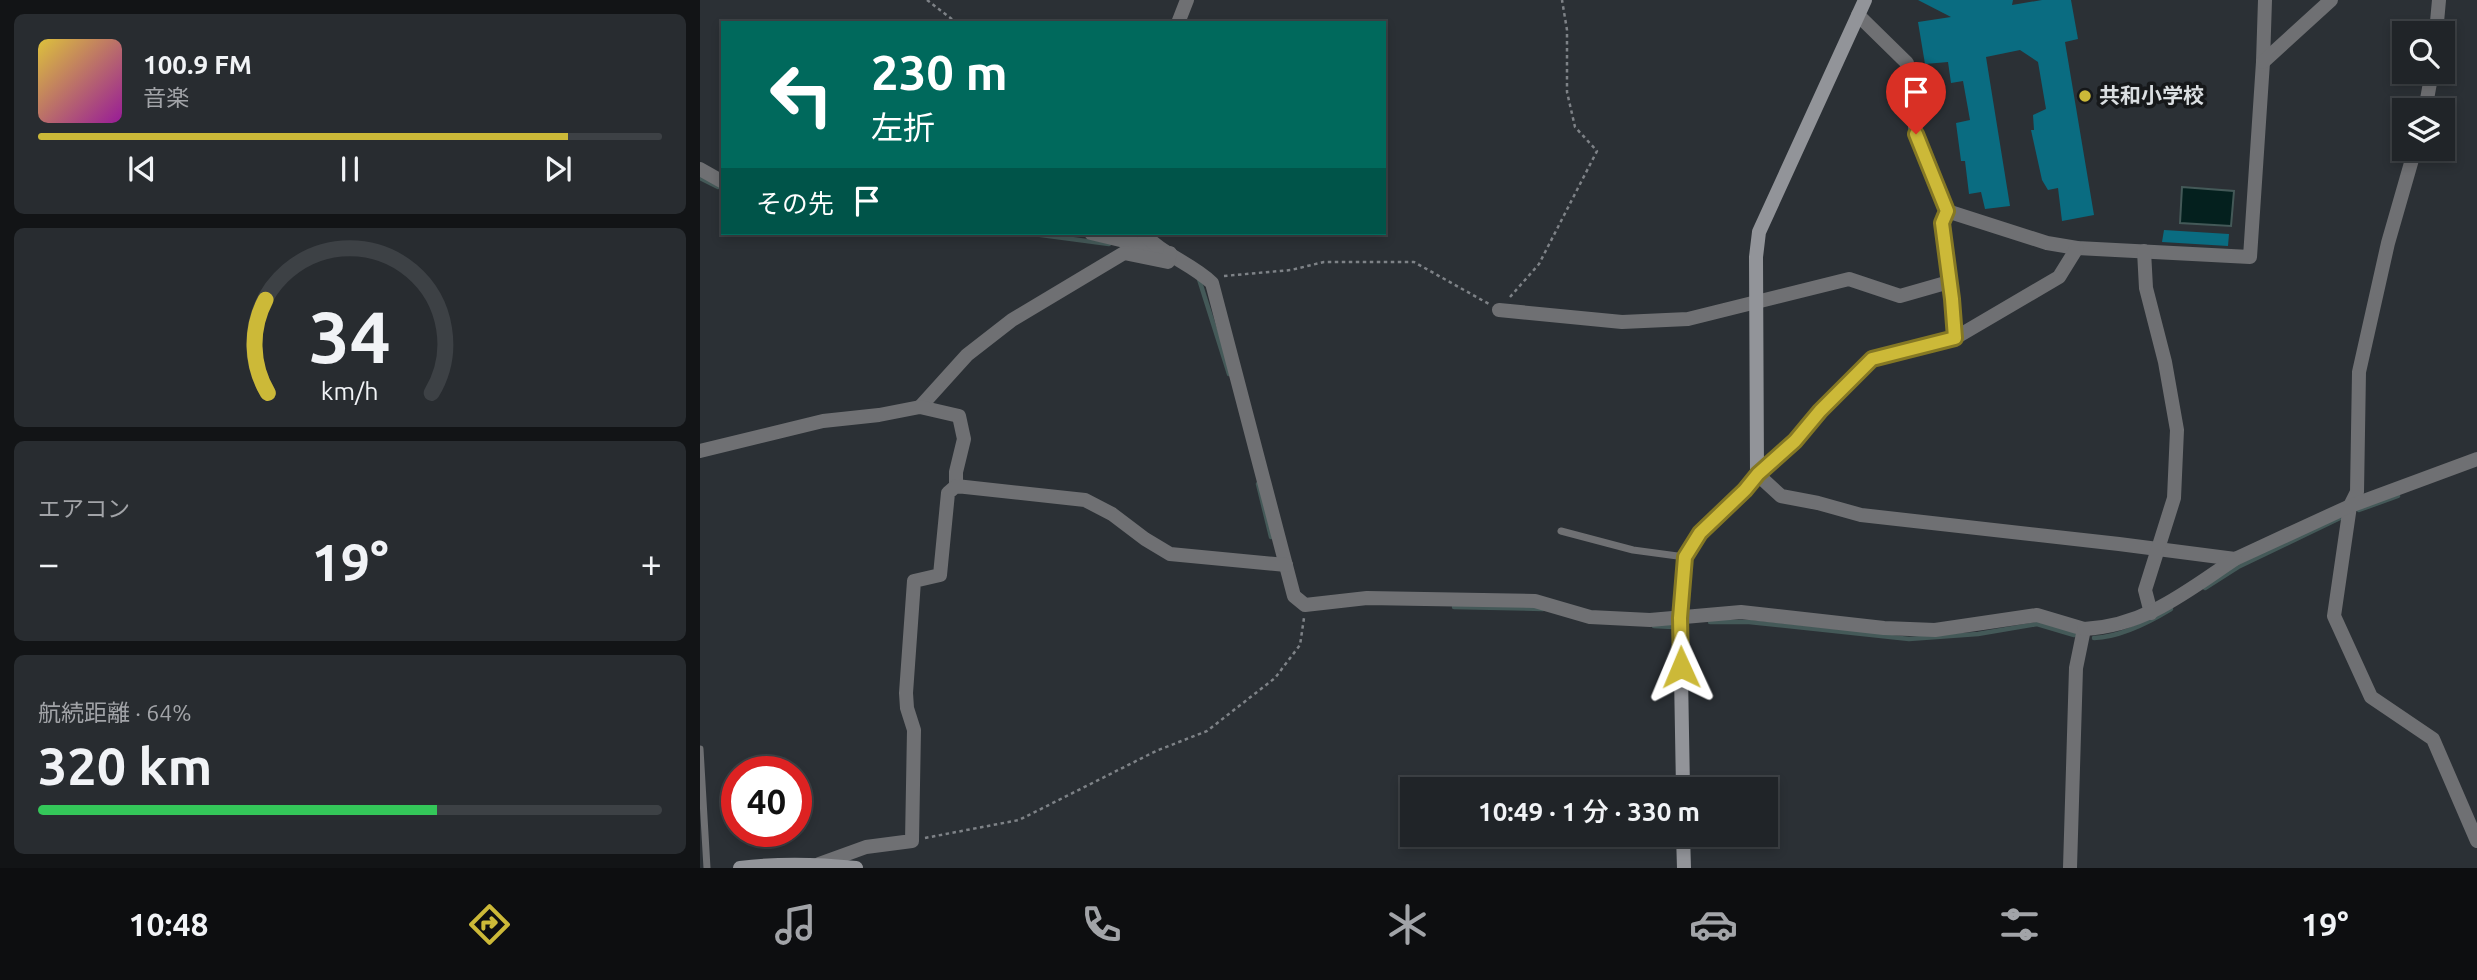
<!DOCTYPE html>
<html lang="ja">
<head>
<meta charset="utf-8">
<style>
	:root { --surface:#202428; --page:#282c30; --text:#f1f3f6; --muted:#a2a4a8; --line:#3d4145; --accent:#ccb938 }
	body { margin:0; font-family:Ubuntu,"Noto Sans JP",sans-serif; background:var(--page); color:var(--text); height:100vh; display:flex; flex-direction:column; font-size:26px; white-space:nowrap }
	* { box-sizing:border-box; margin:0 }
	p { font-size:23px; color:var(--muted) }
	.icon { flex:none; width:38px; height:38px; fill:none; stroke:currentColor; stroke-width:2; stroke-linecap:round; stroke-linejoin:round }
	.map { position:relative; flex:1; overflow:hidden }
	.side { display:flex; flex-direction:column; gap:14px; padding:14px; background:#121416; width:700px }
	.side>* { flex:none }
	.hud { position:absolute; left:21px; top:21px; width:665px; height:214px; border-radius:0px; box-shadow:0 4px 10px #0003,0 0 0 2px var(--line); background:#00695c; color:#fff; overflow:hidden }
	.tools { position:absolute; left:1692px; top:21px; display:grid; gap:14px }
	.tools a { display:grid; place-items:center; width:63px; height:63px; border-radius:0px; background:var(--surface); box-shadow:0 4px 10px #0003,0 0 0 2px var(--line); font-size:35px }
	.speed { position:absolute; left:21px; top:756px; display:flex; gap:14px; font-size:35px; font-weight:700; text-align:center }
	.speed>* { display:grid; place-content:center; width:91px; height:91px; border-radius:50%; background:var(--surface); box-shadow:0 4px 10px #0003,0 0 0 2px var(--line); line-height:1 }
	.speed .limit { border:10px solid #d22; background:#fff; color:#111 }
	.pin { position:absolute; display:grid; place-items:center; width:60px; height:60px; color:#fff; margin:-72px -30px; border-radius:50% 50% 50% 0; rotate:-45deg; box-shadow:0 0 7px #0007 }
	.pin .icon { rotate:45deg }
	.me { position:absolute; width:77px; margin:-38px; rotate:359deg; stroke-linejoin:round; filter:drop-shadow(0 0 5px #0008) }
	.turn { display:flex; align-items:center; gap:24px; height:147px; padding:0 35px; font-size:32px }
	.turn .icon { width:91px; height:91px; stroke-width:2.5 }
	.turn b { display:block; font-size:49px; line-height:60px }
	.then { display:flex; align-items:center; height:66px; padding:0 35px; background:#0003; gap:14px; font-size:26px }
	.big { font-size:52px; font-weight:600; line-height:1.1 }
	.side .tile { flex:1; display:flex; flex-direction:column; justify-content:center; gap:10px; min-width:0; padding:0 24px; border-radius:10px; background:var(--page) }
	.side .dial { align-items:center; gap:0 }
	.dial svg { height:182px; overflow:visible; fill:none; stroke:var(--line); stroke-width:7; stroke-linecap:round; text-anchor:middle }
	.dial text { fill:var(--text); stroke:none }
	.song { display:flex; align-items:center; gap:21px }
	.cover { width:84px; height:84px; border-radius:10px; background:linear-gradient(135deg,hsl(50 70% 55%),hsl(300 70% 35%)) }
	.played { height:7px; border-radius:4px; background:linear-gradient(90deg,var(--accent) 85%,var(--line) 85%) }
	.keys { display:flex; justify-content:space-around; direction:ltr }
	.heat { display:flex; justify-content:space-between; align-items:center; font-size:38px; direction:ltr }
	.charge { height:10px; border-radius:5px; background:linear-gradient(90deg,#34c759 64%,var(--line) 0) }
	.trip { position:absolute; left:700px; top:777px; width:378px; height:70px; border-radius:0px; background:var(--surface); box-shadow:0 4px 10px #0003,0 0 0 2px var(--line); font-weight:600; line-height:70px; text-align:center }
	.tabs { display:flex; height:112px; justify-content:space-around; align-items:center; background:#0d0e10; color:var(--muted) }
	.tabs .icon { width:49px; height:49px }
	.tabs .selected { color:var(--accent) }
	.tabs b { font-size:32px; color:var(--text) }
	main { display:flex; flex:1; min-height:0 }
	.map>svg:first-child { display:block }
	.water { fill:#04201e; stroke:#445958; stroke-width:2 }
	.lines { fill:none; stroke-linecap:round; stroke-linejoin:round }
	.stream { stroke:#445958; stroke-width:4.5 }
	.building { fill:#0a6c81 }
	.path { stroke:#7e8287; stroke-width:2.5; stroke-dasharray:3.5 3.5; stroke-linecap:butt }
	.lane { stroke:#6f7073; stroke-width:7 }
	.street { stroke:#6f7073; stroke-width:14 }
	.secondary { stroke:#929499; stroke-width:14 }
	.route-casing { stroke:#857824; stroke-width:18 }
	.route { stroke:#ccb938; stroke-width:12 }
	.poi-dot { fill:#ccb938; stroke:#16181a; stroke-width:2.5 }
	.labels { text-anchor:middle; stroke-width:7; stroke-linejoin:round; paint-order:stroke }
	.poi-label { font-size:21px; font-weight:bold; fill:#dadee1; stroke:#16181a; text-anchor:start }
</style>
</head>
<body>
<main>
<section class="side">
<div class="tile">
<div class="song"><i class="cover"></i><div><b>100.9 FM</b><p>音楽</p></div></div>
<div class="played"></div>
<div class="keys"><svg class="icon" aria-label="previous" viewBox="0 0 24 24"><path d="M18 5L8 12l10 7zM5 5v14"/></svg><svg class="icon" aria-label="pause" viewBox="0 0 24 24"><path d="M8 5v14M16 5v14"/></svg><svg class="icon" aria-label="next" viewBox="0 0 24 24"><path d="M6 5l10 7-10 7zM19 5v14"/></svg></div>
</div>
<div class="tile dial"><svg viewBox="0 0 100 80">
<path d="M14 69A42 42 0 1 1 86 69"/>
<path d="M14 69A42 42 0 0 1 13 28" stroke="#ccb938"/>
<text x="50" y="56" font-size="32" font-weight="700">34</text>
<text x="50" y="72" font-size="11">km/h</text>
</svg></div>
<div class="tile"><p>エアコン</p>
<div class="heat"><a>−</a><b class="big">19°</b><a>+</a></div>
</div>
<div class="tile"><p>航続距離 · 64%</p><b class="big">320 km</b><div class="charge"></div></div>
</section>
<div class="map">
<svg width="1777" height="868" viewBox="0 0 1777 868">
	<rect width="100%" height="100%" fill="#2b3035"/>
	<polygon class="water" points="1482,187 1534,191 1531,226 1480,223"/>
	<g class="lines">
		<g class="stream">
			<polyline points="0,178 18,187"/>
			<polyline points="326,233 409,244"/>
			<polyline points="499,279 529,374"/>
			<polyline points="558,484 571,537"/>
			<polyline points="1659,510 1698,496"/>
			<polyline points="1505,588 1538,567 1640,518"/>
			<polyline points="754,607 843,609"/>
			<polyline points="1010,622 1049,622 1209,639 1278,634 1337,624 1374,635"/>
			<polyline points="954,626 973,627"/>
			<path d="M1394,638C1421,637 1448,623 1471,609"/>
		</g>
	</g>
	<g class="building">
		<polygon points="1218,0 1313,0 1312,5 1342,0 1371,0 1378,39 1365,42 1394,215 1362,221 1358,188 1348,190 1342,180 1331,130 1334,130 1333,115 1346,109 1338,62 1320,50 1286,57 1310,206 1285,209 1281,192 1269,194 1265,161 1261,161 1256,123 1270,120 1263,81 1251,83 1248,62 1225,64 1218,22 1251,17"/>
		<polygon points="1464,230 1529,234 1528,246 1462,242"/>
	</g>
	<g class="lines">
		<g class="path">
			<polyline points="227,0 257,23"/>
			<polyline points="524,276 591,270 624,262 714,262 789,304"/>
			<polyline points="810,297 839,264 897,151 875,127 867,92 867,30 862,0"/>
			<polyline points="225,838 319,820 456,751 507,731 575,678 600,645 604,618"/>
		</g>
		<g class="lane">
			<polyline points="861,531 933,550 985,557"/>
			<polyline points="0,749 7,868"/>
		</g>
		<g class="street">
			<polyline points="1158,15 1207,63 1216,134 1247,211 1347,243 1377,248 1550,257 1563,62 1565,0"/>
			<polyline points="478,23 487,0"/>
			<polyline points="1736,33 1739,0"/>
			<polyline points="1563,62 1631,0"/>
			<polyline points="1725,110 1732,72"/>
			<polyline points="1715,149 1688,243 1659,372 1657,492 1650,506 1634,616 1671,697 1733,739 1777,841"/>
			<polyline points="0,169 23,182"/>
			<polyline points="1247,211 1242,223 1252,298 1255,338"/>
			<polyline points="391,233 458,249"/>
			<path d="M443,233C461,254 491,263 512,283L594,596L605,605L667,598L835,601L890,617L950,620L1041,612L1184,628L1235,630L1337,615L1384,629L1376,668L1370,868"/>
			<polyline points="1377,248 1359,277 1255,338 1172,359 1120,411 1095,441 1057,474 1081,496 1118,503 1161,515 1419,544 1535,559 1650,506 1777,459"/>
			<polyline points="1444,251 1446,288 1465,362 1477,430 1474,498 1445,590 1451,613"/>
			<polyline points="799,310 922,322 988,319 1149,279 1200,296 1249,282"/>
			<polyline points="220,407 267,355 312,320 424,253 468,262 470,253"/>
			<polyline points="0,451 123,421 179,415 220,407 259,416 264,439 256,472 256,486"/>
			<path d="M1384,629C1445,626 1486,592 1535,559"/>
			<polyline points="119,864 166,847 212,841 214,730 207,708 206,693 214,581 240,575 248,493 256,486 385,500 412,514 445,539 470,554 586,565"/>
		</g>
		<g class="secondary">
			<polyline points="983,789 980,618 985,557 1000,533 1045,490 1057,474 1056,257 1059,232 1165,0"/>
			<polyline points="983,835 984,868"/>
			<path d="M40,868C79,863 117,864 156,868"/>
		</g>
	</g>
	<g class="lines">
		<g class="route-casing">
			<polyline id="route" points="981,667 980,618 985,557 1000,533 1045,490 1058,474 1095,441 1120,411 1172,359 1255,338 1252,299 1242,223 1247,211 1216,134"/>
		</g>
		<use href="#route" class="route"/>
	</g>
	<circle class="poi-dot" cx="1385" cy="96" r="7"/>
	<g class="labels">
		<g class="poi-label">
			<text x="1399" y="103">共和小学校</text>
		</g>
	</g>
</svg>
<div class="tools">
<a><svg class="icon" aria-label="search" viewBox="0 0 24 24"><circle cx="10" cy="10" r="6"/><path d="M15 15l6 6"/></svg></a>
<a><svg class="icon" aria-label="layers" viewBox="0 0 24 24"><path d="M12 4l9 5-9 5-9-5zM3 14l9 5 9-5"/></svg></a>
</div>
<div class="speed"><div class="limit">40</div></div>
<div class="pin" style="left:1216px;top:134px;background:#d93025"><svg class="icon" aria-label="arrive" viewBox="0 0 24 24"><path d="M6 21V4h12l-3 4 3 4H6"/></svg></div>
<svg class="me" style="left:981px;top:667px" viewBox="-20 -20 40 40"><path d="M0-17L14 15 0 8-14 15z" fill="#ccb938" stroke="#fff" stroke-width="4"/></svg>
<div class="trip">10:49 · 1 分 · 330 m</div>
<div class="hud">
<div class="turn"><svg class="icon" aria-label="left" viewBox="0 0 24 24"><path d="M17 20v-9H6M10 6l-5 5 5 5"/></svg><div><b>230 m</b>左折</div></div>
<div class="then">その先<svg class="icon" aria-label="arrive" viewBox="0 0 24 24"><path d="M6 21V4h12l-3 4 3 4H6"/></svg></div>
</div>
</div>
</main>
<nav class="tabs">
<b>10:48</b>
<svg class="icon selected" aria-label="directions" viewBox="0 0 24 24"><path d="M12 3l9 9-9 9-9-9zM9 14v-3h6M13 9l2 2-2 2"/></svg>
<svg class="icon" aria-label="music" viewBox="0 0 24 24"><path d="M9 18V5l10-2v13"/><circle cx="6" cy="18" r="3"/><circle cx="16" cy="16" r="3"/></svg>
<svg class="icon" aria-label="phone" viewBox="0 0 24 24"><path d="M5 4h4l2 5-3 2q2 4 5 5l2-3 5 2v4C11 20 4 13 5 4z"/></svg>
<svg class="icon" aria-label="climate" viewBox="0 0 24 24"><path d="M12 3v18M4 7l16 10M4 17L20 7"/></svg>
<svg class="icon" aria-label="car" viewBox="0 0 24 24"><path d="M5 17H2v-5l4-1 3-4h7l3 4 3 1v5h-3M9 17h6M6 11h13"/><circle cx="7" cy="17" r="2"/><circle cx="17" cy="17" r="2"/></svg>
<svg class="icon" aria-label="filters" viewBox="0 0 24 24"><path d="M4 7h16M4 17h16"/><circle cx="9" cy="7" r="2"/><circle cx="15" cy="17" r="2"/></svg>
<b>19°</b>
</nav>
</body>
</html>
